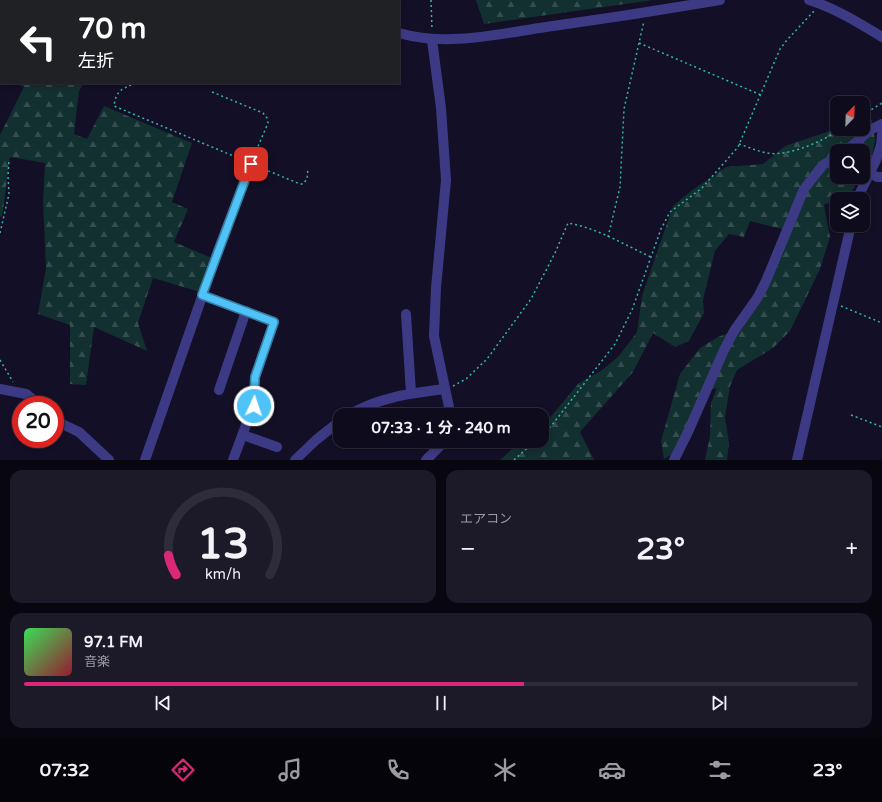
<!DOCTYPE html>
<html lang="ja">
<head>
<meta charset="utf-8">
<style>
	:root { --surface:#0e0b1c; --page:#1c1929; --text:#f1f3f6; --muted:#9b9ba3; --line:#2e2b3b; --accent:#db2777 }
	body { margin:0; font-family:"Varela Round","Noto Sans JP",sans-serif; background:var(--page); color:var(--text); height:100vh; display:flex; flex-direction:column; font-size:15px; white-space:nowrap }
	* { box-sizing:border-box; margin:0 }
	p { font-size:13px; color:var(--muted) }
	.icon { flex:none; width:22px; height:22px; fill:none; stroke:currentColor; stroke-width:2; stroke-linecap:round; stroke-linejoin:round }
	.map { position:relative; height:460px; overflow:hidden }
	.sheet { display:flex; flex-direction:column; gap:10px; padding:10px; background:#08060f; flex:1 }
	.sheet>* { flex:none }
	.hud { position:absolute; left:0px; top:0px; width:400px; height:84px; box-shadow:0 2px 6px #0003,0 0 0 1px var(--line); background:#202124; color:#fff; overflow:hidden }
	.needle { width:26px; rotate:23deg }
	.tools { position:absolute; left:830px; top:96px; display:grid; gap:8px }
	.tools a { display:grid; place-items:center; width:40px; height:40px; border-radius:8px; background:var(--surface); box-shadow:0 2px 6px #0003,0 0 0 1px var(--line); font-size:20px }
	.speed { position:absolute; left:12px; top:396px; display:flex; gap:8px; font-size:20px; font-weight:700; text-align:center }
	.speed>* { display:grid; place-content:center; width:52px; height:52px; border-radius:50%; background:var(--surface); box-shadow:0 2px 6px #0003,0 0 0 1px var(--line); line-height:1 }
	.speed .limit { border:6px solid #d22; background:#fff; color:#111 }
	.pin { position:absolute; display:grid; place-items:center; width:34px; height:34px; color:#fff; margin:-17px; border-radius:8px; box-shadow:0 2px 6px #0006 }
	.me { position:absolute; width:44px; margin:-22px; rotate:3deg; stroke-linejoin:round; filter:drop-shadow(0 0 3px #0008) }
	.turn { display:flex; align-items:center; gap:14px; height:84px; padding:0 12px; font-size:18px }
	.turn .icon { width:52px; height:52px; stroke-width:2.5 }
	.turn b { display:block; font-size:28px; line-height:34px }
	.big { font-size:30px; font-weight:700; line-height:1.1 }
	.sheet .widget { flex:1; display:flex; flex-direction:column; justify-content:center; gap:6px; min-width:0; padding:0 14px; border-radius:12px; background:var(--page) }
	.sheet .dial { align-items:center; gap:0 }
	.dial svg { height:104px; overflow:visible; fill:none; stroke:var(--line); stroke-width:7; stroke-linecap:round; text-anchor:middle }
	.dial text { fill:var(--text); stroke:none }
	.song { display:flex; align-items:center; gap:12px }
	.cover { width:48px; height:48px; border-radius:6px; background:linear-gradient(135deg,hsl(130 70% 55%),hsl(350 70% 35%)) }
	.played { height:4px; border-radius:2px; background:linear-gradient(90deg,var(--accent) 60%,var(--line) 60%) }
	.keys { display:flex; justify-content:space-around; direction:ltr }
	.heat { display:flex; justify-content:space-between; align-items:center; font-size:22px; direction:ltr }
	.sheet .tiles { flex:1; display:grid; gap:10px; grid-template-columns:1fr 1fr }
	.widget:last-child { grid-column:span 2 }
	.trip { position:absolute; left:333px; top:408px; width:216px; height:40px; border-radius:12px; background:var(--surface); box-shadow:0 2px 6px #0003,0 0 0 1px var(--line); font-weight:700; line-height:40px; text-align:center }
	.tab-bar { display:flex; height:64px; justify-content:space-around; align-items:center; background:#06040b; color:var(--muted) }
	.tab-bar .icon { width:28px; height:28px }
	.tab-bar .active { color:var(--accent) }
	.tab-bar b { font-size:18px; color:var(--text) }
	.map>svg:first-child { display:block }
	.forest { fill:url(#forest-firs) }
	.lines { fill:none; stroke-linecap:round; stroke-linejoin:round }
	.path { stroke:#2fb8b0; stroke-width:1.5; stroke-dasharray:2 3; stroke-linecap:butt }
	.minor { stroke:#3d3a85; stroke-width:10 }
	.route-casing { stroke:#337fa1; stroke-width:10 }
	.route { stroke:#4fc3f7; stroke-width:7 }
</style>
</head>
<body>
<div class="map">
<svg width="882" height="460" viewBox="0 0 882 460">
	<defs>
		<pattern id="forest-firs" width="22" height="20" patternUnits="userSpaceOnUse"><rect width="22" height="20" fill="#12302f"/><path d="M5 1l3.5 6h-7zM16 11l3.5 6h-7z" fill="#344d4e"/></pattern>
	</defs>
	<rect width="100%" height="100%" fill="#130f26"/>
	<g class="forest">
		<polygon points="476,0 653,0 484,24"/>
		<polygon points="15,83 84,83 79,91 74,134 87,139 104,106 192,143 172,202 188,209 174,242 212,258 200,292 153,278 138,323 147,351 94,327 86,385 70,384 70,325 38,314 46,268 43,202 45,163 10,157 2,217 0,216 0,135 24,87"/>
		<polygon points="863,112 872,120 875,140 871,161 863,174 863,151 837,151 837,177 861,177 852,191 824,205 830,237 820,269 790,331 773,348 737,370 730,386 725,417 729,443 727,460 705,460 710,436 711,403 717,388 703,392 672,454 664,459 661,441 680,374 700,348 718,337 741,328 773,275 782,229 750,221 744,237 729,234 715,251 703,300 704,313 689,341 675,347 653,333 633,372 580,432 594,460 500,460 521,441 542,441 542,425 548,420 579,383 601,371 619,356 637,332 642,296 673,206 691,191 726,167 763,164 785,146 827,132 837,126 837,129 863,129"/>
	</g>
	<g class="lines">
		<g class="path">
			<polyline points="431,0 432,30"/>
			<polyline points="194,1 194,0"/>
			<polyline points="639,43 761,95"/>
			<path d="M136,83C122,89 116,90 114,106L243,160"/>
			<polyline points="212,92 263,113 267,118 268,123 254,156"/>
			<polyline points="863,115 882,103"/>
			<path d="M739,144C748,147 757,151 767,153C788,157 823,141 841,129"/>
			<polyline points="259,167 300,184 303,184 307,179 308,168"/>
			<polyline points="0,233 9,194 8,176 9,160"/>
			<polyline points="608,237 620,187 624,109 644,21"/>
			<polyline points="841,306 882,323"/>
			<polyline points="0,360 13,382"/>
			<path d="M453,386L466,379L487,359L531,299L555,253L568,223C597,228 625,245 651,257"/>
			<polyline points="380,415 381,411"/>
			<polyline points="851,415 882,427"/>
			<polyline points="542,435 552,425 615,344 632,310 661,229 670,212 702,188 738,147 780,49 787,40 814,11"/>
			<polyline points="514,460 535,441"/>
		</g>
		<g class="minor">
			<polyline points="319,0 321,1"/>
			<path d="M809,0C835,8 859,23 882,37"/>
			<polyline points="0,8 1,7"/>
			<path d="M399,33C447,47 498,34 546,27C604,19 662,10 720,0"/>
			<polyline points="432,40 441,108 446,180 436,288 434,336 449,407 450,415"/>
			<polyline points="846,151 870,130 882,124"/>
			<polyline points="870,173 877,177 882,177"/>
			<polyline points="857,199 876,160 881,145 882,134"/>
			<polyline points="202,295 274,322 255,377 253,406 233,460"/>
			<polyline points="406,314 411,393"/>
			<polyline points="0,389 26,394 40,405"/>
			<polyline points="219,390 246,311"/>
			<path d="M349,415C378,397 413,393 445,389"/>
			<polyline points="55,418 60,423 79,432 109,460"/>
			<polyline points="243,435 277,447"/>
			<polyline points="145,460 219,248 251,164"/>
			<polyline points="295,460 316,440 340,421"/>
			<polyline points="426,460 439,447 444,441"/>
			<polyline points="674,460 688,432 724,350 734,331 758,297 766,281 804,189 823,165 837,157"/>
			<polyline points="797,460 851,225"/>
		</g>
	</g>
	<g class="lines">
		<g class="route-casing">
			<polyline id="route" points="251,164 202,295 274,322 255,377 254,406"/>
		</g>
		<use href="#route" class="route"/>
	</g>
</svg>
<div class="tools">
<a><svg class="needle" viewBox="-14 -14 28 28"><path d="M0-13l5 13h-10z" fill="#e53935"/><path d="M0 13l5-13h-10z" fill="#9b9ba3"/></svg></a>
<a><svg class="icon" aria-label="search" viewBox="0 0 24 24"><circle cx="10" cy="10" r="6"/><path d="M15 15l6 6"/></svg></a>
<a><svg class="icon" aria-label="layers" viewBox="0 0 24 24"><path d="M12 4l9 5-9 5-9-5zM3 14l9 5 9-5"/></svg></a>
</div>
<div class="speed"><div class="limit">20</div></div>
<div class="pin" style="left:251px;top:164px;background:#d93025"><svg class="icon" aria-label="arrive" viewBox="0 0 24 24"><path d="M6 21V4h12l-3 4 3 4H6"/></svg></div>
<svg class="me" style="left:254px;top:406px" viewBox="-20 -20 40 40"><circle r="17" fill="#4fc3f7" stroke="#fff" stroke-width="3"/><path d="M0-11L8 9 0 5-8 9z" fill="#fff"/></svg>
<div class="trip">07:33 · 1 分 · 240 m</div>
<div class="hud">
<div class="turn"><svg class="icon" aria-label="left" viewBox="0 0 24 24"><path d="M17 20v-9H6M10 6l-5 5 5 5"/></svg><div><b>70 m</b>左折</div></div>
</div>
</div>
<section class="sheet">
<div class="tiles">
<div class="widget dial"><svg viewBox="0 0 100 80">
<path d="M14 69A42 42 0 1 1 86 69"/>
<path d="M14 69A42 42 0 0 1 8 54" stroke="#db2777"/>
<text x="50" y="56" font-size="32" font-weight="700">13</text>
<text x="50" y="72" font-size="11">km/h</text>
</svg></div>
<div class="widget"><p>エアコン</p>
<div class="heat"><a>−</a><b class="big">23°</b><a>+</a></div>
</div>
<div class="widget">
<div class="song"><i class="cover"></i><div><b>97.1 FM</b><p>音楽</p></div></div>
<div class="played"></div>
<div class="keys"><svg class="icon" aria-label="previous" viewBox="0 0 24 24"><path d="M18 5L8 12l10 7zM5 5v14"/></svg><svg class="icon" aria-label="pause" viewBox="0 0 24 24"><path d="M8 5v14M16 5v14"/></svg><svg class="icon" aria-label="next" viewBox="0 0 24 24"><path d="M6 5l10 7-10 7zM19 5v14"/></svg></div>
</div>
</div>
</section>
<nav class="tab-bar">
<b>07:32</b>
<svg class="icon active" aria-label="directions" viewBox="0 0 24 24"><path d="M12 3l9 9-9 9-9-9zM9 14v-3h6M13 9l2 2-2 2"/></svg>
<svg class="icon" aria-label="music" viewBox="0 0 24 24"><path d="M9 18V5l10-2v13"/><circle cx="6" cy="18" r="3"/><circle cx="16" cy="16" r="3"/></svg>
<svg class="icon" aria-label="phone" viewBox="0 0 24 24"><path d="M5 4h4l2 5-3 2q2 4 5 5l2-3 5 2v4C11 20 4 13 5 4z"/></svg>
<svg class="icon" aria-label="climate" viewBox="0 0 24 24"><path d="M12 3v18M4 7l16 10M4 17L20 7"/></svg>
<svg class="icon" aria-label="car" viewBox="0 0 24 24"><path d="M5 17H2v-5l4-1 3-4h7l3 4 3 1v5h-3M9 17h6M6 11h13"/><circle cx="7" cy="17" r="2"/><circle cx="17" cy="17" r="2"/></svg>
<svg class="icon" aria-label="filters" viewBox="0 0 24 24"><path d="M4 7h16M4 17h16"/><circle cx="9" cy="7" r="2"/><circle cx="15" cy="17" r="2"/></svg>
<b>23°</b>
</nav>
</body>
</html>
